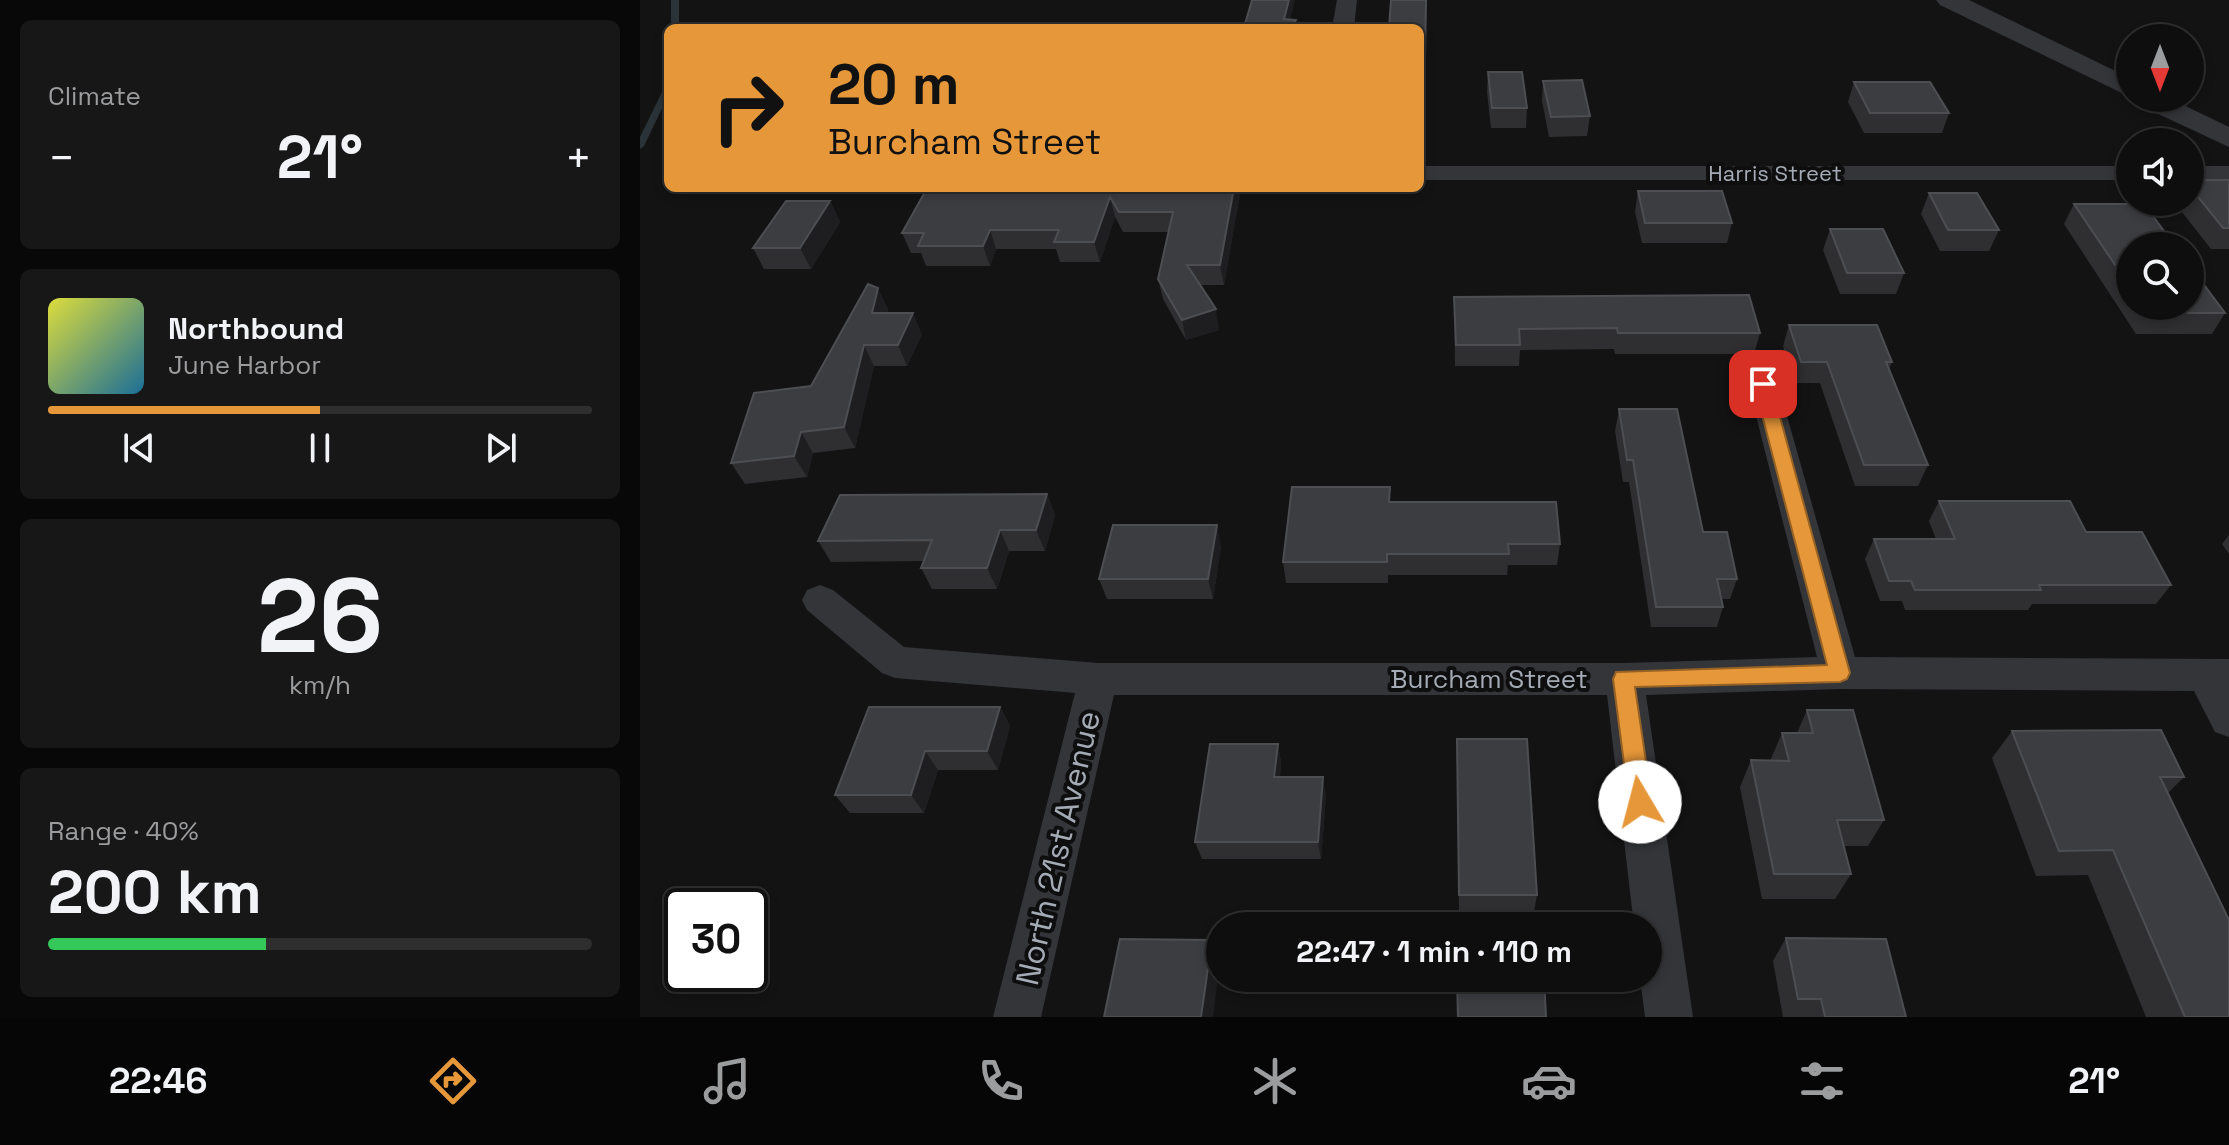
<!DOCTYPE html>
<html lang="en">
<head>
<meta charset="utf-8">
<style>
	:root { --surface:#0e0e0f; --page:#171718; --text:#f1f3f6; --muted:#9b9c9e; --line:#2e2e2f; --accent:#e69739 }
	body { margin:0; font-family:"Space Grotesk",sans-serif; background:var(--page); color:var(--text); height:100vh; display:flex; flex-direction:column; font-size:30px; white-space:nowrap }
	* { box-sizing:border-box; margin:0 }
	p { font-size:26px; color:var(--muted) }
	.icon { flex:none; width:44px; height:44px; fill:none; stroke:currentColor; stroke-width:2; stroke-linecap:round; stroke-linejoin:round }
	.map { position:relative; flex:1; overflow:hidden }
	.panel { display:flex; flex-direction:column; gap:20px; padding:20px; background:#080808; width:640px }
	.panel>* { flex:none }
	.guide { position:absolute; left:24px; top:24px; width:760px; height:168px; border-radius:12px; box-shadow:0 4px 12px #0003,0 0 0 2px var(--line); background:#e69739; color:#111; overflow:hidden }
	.needle { width:52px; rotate:180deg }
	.fabs { position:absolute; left:1476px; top:24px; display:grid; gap:16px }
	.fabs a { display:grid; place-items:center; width:88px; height:88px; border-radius:50%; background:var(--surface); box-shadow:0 4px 12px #0003,0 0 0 2px var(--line); font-size:40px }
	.speed { position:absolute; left:24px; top:888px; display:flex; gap:16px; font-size:40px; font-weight:700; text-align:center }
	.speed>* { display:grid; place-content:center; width:104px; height:104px; border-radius:50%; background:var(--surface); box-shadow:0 4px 12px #0003,0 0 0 2px var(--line); line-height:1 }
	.speed .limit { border:4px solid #111; border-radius:12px; background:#fff; color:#111 }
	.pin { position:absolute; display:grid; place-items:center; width:68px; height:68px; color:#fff; margin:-34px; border-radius:16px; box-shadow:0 4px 12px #0006 }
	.me { position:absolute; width:88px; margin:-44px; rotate:352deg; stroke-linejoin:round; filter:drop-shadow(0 0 6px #0008) }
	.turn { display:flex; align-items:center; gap:28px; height:168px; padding:0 32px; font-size:36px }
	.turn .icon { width:104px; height:104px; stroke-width:2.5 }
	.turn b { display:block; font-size:56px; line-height:68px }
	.big { font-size:60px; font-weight:700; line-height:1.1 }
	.panel .card { flex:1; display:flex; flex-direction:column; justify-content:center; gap:12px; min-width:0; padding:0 28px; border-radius:12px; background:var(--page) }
	.panel .dial { align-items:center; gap:0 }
	.dial b { font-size:104px; line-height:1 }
	.song { display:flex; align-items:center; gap:24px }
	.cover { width:96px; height:96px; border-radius:12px; background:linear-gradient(135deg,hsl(60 70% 55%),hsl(200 70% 35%)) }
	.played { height:8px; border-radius:4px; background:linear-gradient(90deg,var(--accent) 50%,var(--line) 50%) }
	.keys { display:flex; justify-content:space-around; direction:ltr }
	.heat { display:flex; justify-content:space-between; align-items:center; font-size:44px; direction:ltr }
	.charge { height:12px; border-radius:6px; background:linear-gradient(90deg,#34c759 40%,var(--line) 0) }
	.trip { position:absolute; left:566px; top:912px; width:456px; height:80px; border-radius:40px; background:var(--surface); box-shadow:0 4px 12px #0003,0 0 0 2px var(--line); font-weight:700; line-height:80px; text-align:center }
	.tab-bar { display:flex; height:128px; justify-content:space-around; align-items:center; background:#060606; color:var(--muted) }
	.tab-bar .icon { width:56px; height:56px }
	.tab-bar .active { color:var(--accent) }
	.tab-bar b { font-size:36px; color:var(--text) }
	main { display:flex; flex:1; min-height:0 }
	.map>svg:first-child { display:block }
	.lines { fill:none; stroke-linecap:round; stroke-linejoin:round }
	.stream { fill:#2a3337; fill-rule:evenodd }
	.minor { fill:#343539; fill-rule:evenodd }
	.tertiary { fill:#343539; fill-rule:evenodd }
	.wall { fill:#2f2f32 }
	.shaded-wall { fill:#1e1e20 }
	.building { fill:#3c3d40; stroke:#4c4e52; stroke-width:2 }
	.route { fill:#e69739; stroke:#966225; stroke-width:2 }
	.labels { text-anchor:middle; stroke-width:8; stroke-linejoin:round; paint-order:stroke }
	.far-street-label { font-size:22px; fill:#a5abb4; stroke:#0e0e0f }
	.street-label { font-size:26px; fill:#a5abb4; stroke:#0e0e0f }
	.near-street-label { font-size:32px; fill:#a5abb4; stroke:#0e0e0f }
</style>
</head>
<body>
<main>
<section class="panel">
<div class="card"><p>Climate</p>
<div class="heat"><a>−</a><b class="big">21°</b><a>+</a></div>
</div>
<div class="card">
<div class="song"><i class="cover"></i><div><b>Northbound</b><p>June Harbor</p></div></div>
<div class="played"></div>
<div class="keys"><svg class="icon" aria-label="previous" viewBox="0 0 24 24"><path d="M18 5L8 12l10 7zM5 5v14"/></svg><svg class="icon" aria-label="pause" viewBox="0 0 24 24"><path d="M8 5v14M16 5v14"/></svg><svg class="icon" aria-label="next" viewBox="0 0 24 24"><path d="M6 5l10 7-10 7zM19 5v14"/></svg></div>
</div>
<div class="card dial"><b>26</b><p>km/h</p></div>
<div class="card"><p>Range · 40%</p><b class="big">200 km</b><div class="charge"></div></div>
</section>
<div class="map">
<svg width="1589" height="1017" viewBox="0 0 1589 1017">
	<rect width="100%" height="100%" fill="#131314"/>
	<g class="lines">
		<g class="stream">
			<rect x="31" y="0" width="8" height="28"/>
			<polygon points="25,86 28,86 28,96 4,146 0,149 0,137"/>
		</g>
		<g class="minor">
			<polygon points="697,0 717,0 714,28 692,28"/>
			<rect x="780" y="166" width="710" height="14"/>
			<rect x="1550" y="166" width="39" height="14"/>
			<polygon points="1123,374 1134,377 1138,384 1215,657 1589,659 1589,737 1575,732 1554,691 1200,689 1006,695 1053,1017 1005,1017 1000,978 1008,978 1008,926 994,926 967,695 474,695 401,1017 353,1017 435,693 255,678 242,673 167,610 162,600 167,590 180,585 193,590 264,647 458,663 984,663 1177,657 1108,384 1112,377"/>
		</g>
		<g class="tertiary">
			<polygon points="1296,0 1329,0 1490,78 1490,97 1300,5"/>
			<polygon points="1493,98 1529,98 1589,127 1589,147 1497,104"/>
		</g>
	</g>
	<g class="wall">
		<polygon points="786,0 785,78 780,78 780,28"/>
		<polygon points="848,72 887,108 886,128 851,128 847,92"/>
		<polygon points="903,81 950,116 947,136 909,137 902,101"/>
		<polygon points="1214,82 1309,113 1302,133 1224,133 1208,102"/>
		<polygon points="1550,180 1589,180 1589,249 1571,249 1534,202 1550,202"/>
		<polygon points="462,188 601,188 584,285 560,285 579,330 546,340 523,299 518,279 529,232 483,232 475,217 460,262 420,262 416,249 356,249 350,266 286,266 281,253 271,253 262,233 462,189"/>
		<polygon points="998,191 1092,223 1087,243 1002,243 995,212"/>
		<polygon points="1289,193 1359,230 1349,251 1300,251 1281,214"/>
		<polygon points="190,201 200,222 171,269 124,269 113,248"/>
		<polygon points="1434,204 1490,246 1490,306 1550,306 1585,313 1572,334 1496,334 1424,224"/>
		<polygon points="1190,229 1264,273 1256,294 1200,294 1183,250"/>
		<polygon points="814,297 1120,333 1114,354 975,354 974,349 880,350 879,366 815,366"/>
		<polygon points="248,309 247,313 282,334 267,366 234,366 215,448 173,453 167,477 105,484 91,463 171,386"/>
		<polygon points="1149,325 1252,362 1249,369 1288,465 1278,486 1215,486 1180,383 1154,383 1143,346"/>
		<polygon points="979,409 1063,532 1097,579 1090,599 1082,599 1083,607 1077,627 1011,627 989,482 983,482 975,431"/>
		<polygon points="750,487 750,502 920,544 917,565 868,565 867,575 748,575 748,583 646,583 643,562"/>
		<polygon points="407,494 415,515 405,551 369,551 357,589 292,589 281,568 284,561 191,562 178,541"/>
		<polygon points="1299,501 1446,532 1531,585 1516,604 1392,604 1388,610 1265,610 1262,601 1240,601 1225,559 1234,539 1296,539 1289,521"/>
		<polygon points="1589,535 1589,554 1582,544"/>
		<polygon points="581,546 573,599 467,599 459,579"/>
		<polygon points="360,707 370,726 358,770 298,770 284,813 210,813 195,795"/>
		<polygon points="1167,710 1244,820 1228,846 1204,846 1211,874 1195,899 1122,899 1100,787 1111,760 1130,761 1142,733 1157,733"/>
		<polygon points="1372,731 1544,777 1528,793 1589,1017 1506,1017 1448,875 1396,876 1352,758"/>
		<polygon points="817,739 897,895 894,912 819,912"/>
		<polygon points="638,744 641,763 640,777 686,796 681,859 562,859 555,842"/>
		<polygon points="1146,938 1266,1017 1143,1017 1133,961"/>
	</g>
	<g class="shaded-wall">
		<polygon points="649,0 655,0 648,28 644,19"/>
		<polygon points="594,188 601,188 584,285 580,265"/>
		<polygon points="470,197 475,217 460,262 454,242"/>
		<polygon points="190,201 200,222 171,269 160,248"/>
		<polygon points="350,230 356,249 350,266 343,246"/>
		<polygon points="238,288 248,309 242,334 232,313"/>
		<polygon points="576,309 579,330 546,340 542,320"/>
		<polygon points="273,313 282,334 267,366 258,345"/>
		<polygon points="224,345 234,366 215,448 204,427"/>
		<polygon points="161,432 173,453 167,477 154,456"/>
		<polygon points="407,494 415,515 405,551 396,530"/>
		<polygon points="577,525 581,546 573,599 568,579"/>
		<polygon points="360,530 369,551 357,589 347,568"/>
		<polygon points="360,707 370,726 358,770 347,751"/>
		<polygon points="638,744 641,763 638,796 634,777"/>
		<polygon points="285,751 298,770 284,813 271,795"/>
		<polygon points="683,777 686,796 681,859 678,842"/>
		<polygon points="572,940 580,963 573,1017 561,1017"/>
	</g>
	<g class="building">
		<polygon points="612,0 649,0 644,19 656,20 651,28 603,28 605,24"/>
		<polygon points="751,0 786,0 785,59 780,59 780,28 749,28"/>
		<polygon points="848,72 882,72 887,108 852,108"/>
		<polygon points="942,80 950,116 911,117 903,81"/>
		<polygon points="1214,82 1290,82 1309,113 1230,113"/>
		<polygon points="1550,180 1589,180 1589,228 1583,228 1550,187"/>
		<polygon points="465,188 594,188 580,265 547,265 576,309 542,320 518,279 533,212 479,212 470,197 454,242 414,242 419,230 350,230 343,246 278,246 284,233 262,233 286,190 465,189"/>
		<polygon points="998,191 1082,191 1092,223 1005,223"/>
		<polygon points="1289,193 1337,193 1359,230 1308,230"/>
		<polygon points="146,201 190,201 160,248 113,248"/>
		<polygon points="1434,204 1504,204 1535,246 1490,246 1490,287"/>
		<polygon points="1190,229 1243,229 1264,273 1207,273"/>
		<polygon points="1550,266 1585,313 1508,313 1503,306 1550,306"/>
		<polygon points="228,284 238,288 232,313 273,313 258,345 224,345 204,427 161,432 154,456 91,463 114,393 171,386"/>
		<polygon points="1109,295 1120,333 978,333 977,328 879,329 880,345 816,345 814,297"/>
		<polygon points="1149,325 1237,325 1252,362 1246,362 1288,465 1224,465 1187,362 1161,362"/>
		<polygon points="979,409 1037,409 1063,532 1087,532 1097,579 1077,579 1083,607 1016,607 993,460 987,460"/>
		<polygon points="652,487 750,487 749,502 916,502 920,544 868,544 869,554 747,554 747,562 643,562"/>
		<polygon points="407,494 396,530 360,530 347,568 281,568 292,540 178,541 200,495"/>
		<polygon points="1299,501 1430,501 1446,532 1502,532 1531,585 1399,585 1401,590 1275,590 1271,581 1249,581 1234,539 1315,539"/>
		<polygon points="473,525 577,525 568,579 459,579"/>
		<polygon points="229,707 360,707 347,751 285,751 271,795 195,795"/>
		<polygon points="1167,710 1213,710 1244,820 1197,820 1211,874 1134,874 1111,760 1149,761 1142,733 1173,733"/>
		<polygon points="1521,730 1544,777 1520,777 1589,920 1589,1017 1545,1017 1473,850 1419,851 1372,731"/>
		<polygon points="817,739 887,739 897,895 819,895"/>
		<polygon points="570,744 638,744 634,777 683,777 678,842 555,842"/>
		<polygon points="1146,938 1246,939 1266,1017 1185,1017 1181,999 1158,999"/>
		<polygon points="480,939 572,940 561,1017 464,1017"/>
		<polygon points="817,978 904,978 906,1017 818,1017"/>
	</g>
	<polygon class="route" points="1123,378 1131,384 1210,673 1207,679 1200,682 995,687 1012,802 1008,809 1000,812 992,809 989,802 973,679 976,672 1187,665 1114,384"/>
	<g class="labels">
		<g class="far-street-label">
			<text x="1135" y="181">Harris Street</text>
		</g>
		<g class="street-label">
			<text x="849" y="688">Burcham Street</text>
		</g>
		<g class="near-street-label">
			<text transform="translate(418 848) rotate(-77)" y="11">North 21st Avenue</text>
		</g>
	</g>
</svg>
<div class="fabs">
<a><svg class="needle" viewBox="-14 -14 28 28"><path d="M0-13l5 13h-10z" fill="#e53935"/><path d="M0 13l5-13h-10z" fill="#9b9c9e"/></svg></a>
<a><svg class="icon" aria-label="sound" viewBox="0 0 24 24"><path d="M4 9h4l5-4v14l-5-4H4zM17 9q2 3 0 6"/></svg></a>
<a><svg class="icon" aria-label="search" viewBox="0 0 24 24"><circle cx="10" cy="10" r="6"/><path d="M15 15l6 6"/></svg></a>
</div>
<div class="speed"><div class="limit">30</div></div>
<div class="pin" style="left:1123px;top:384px;background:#d93025"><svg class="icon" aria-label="arrive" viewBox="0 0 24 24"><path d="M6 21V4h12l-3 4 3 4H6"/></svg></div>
<svg class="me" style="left:1000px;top:802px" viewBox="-20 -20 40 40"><circle r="19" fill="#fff"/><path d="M0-13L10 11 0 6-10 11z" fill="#e69739"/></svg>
<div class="trip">22:47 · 1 min · 110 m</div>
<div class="guide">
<div class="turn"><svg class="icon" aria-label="right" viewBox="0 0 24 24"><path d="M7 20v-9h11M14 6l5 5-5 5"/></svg><div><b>20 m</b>Burcham Street</div></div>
</div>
</div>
</main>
<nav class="tab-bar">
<b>22:46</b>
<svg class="icon active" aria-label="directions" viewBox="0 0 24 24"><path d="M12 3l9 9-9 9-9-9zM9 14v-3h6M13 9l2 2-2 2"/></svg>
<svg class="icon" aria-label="music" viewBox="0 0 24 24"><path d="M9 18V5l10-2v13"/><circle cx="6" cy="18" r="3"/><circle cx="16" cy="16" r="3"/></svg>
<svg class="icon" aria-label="phone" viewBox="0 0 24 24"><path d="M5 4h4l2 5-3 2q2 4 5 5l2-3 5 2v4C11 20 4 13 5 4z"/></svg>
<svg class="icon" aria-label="climate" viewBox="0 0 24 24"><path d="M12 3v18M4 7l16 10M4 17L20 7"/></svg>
<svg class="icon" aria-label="car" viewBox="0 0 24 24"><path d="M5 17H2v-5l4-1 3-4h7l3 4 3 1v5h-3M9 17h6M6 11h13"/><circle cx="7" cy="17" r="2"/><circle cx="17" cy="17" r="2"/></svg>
<svg class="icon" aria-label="filters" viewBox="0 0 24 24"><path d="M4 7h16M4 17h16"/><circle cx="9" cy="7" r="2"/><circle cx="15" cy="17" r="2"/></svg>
<b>21°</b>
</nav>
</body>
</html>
